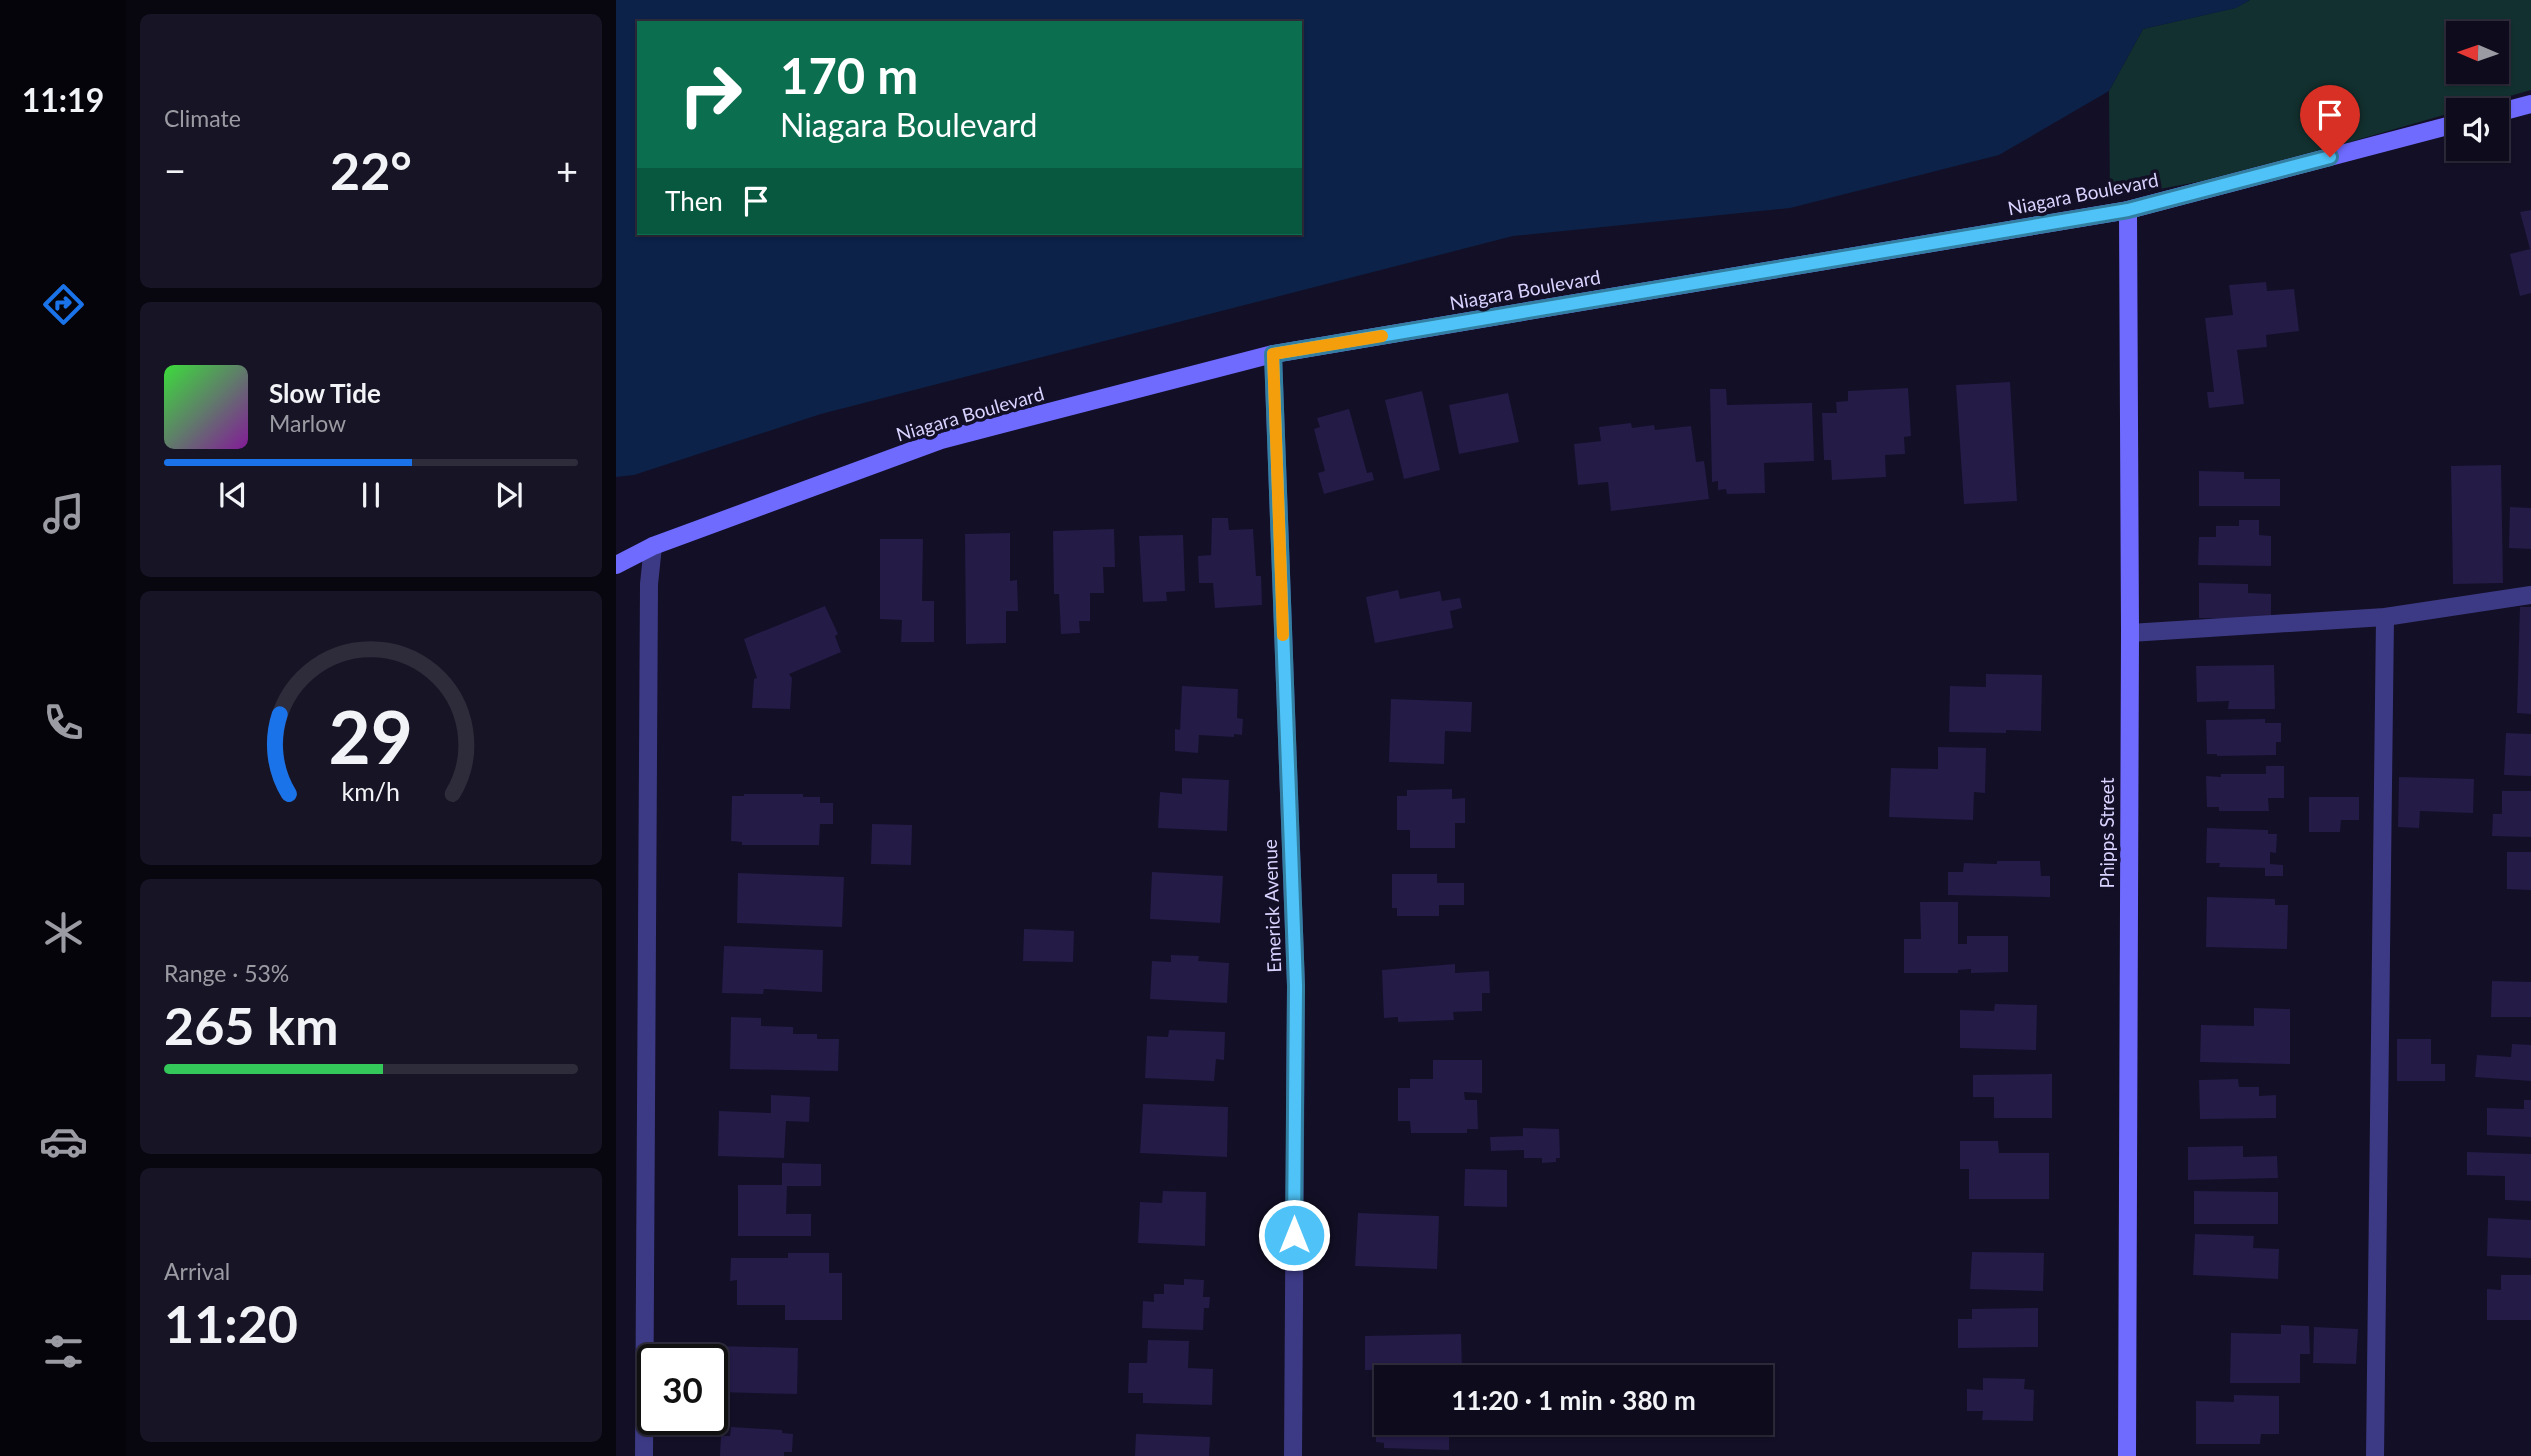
<!DOCTYPE html>
<html lang="en">
<head>
<meta charset="utf-8">
<style>
	:root { --surface:#0e0b1c; --page:#171425; --text:#f1f3f6; --muted:#9b9ba3; --line:#2e2b3b; --accent:#1a73e8 }
	body { margin:0; font-family:Lato,sans-serif; background:var(--page); color:var(--text); height:100vh; display:flex; flex-direction:column; font-size:26px; white-space:nowrap }
	* { box-sizing:border-box; margin:0 }
	p { font-size:23px; color:var(--muted) }
	.icon { flex:none; width:38px; height:38px; fill:none; stroke:currentColor; stroke-width:2; stroke-linecap:round; stroke-linejoin:round }
	.map { position:relative; flex:1; overflow:hidden }
	.sheet { display:flex; flex-direction:column; gap:14px; padding:14px; background:#08060f; width:490px }
	.sheet>* { flex:none }
	.guide { position:absolute; left:21px; top:21px; width:665px; height:214px; border-radius:0px; box-shadow:0 2px 5px #0004,0 0 0 2px var(--line); background:#0b6e4f; color:#fff; overflow:hidden }
	.needle { width:46px; rotate:272deg }
	.tools { position:absolute; left:1830px; top:21px; display:grid; gap:14px }
	.tools a { display:grid; place-items:center; width:63px; height:63px; border-radius:0px; background:var(--surface); box-shadow:0 2px 5px #0004,0 0 0 2px var(--line); font-size:35px }
	.speed { position:absolute; left:21px; top:1344px; display:flex; gap:14px; font-size:35px; font-weight:700; text-align:center }
	.speed>* { display:grid; place-content:center; width:91px; height:91px; border-radius:50%; background:var(--surface); box-shadow:0 2px 5px #0004,0 0 0 2px var(--line); line-height:1 }
	.speed .limit { border:4px solid #111; border-radius:10px; background:#fff; color:#111 }
	.pin { position:absolute; display:grid; place-items:center; width:60px; height:60px; color:#fff; margin:-72px -30px; border-radius:50% 50% 50% 0; rotate:-45deg; box-shadow:0 0 7px #0007 }
	.pin .icon { rotate:45deg }
	.me { position:absolute; width:77px; margin:-38px; rotate:0deg; stroke-linejoin:round; filter:drop-shadow(0 0 5px #0008) }
	.turn { display:flex; align-items:center; gap:24px; height:147px; padding:0 28px; font-size:32px }
	.turn .icon { width:91px; height:91px; stroke-width:2.5 }
	.turn b { display:block; font-size:49px; line-height:60px }
	.then { display:flex; align-items:center; height:66px; padding:0 28px; background:#0003; gap:14px; font-size:26px }
	.big { font-size:52px; font-weight:700; line-height:1.1 }
	.sheet .tile { flex:1; display:flex; flex-direction:column; justify-content:center; gap:10px; min-width:0; padding:0 24px; border-radius:10px; background:var(--page) }
	.sheet .dial { align-items:center; gap:0 }
	.dial svg { height:182px; overflow:visible; fill:none; stroke:var(--line); stroke-width:7; stroke-linecap:round; text-anchor:middle }
	.dial text { fill:var(--text); stroke:none }
	.song { display:flex; align-items:center; gap:21px }
	.cover { width:84px; height:84px; border-radius:10px; background:linear-gradient(135deg,hsl(120 70% 55%),hsl(290 70% 35%)) }
	.played { height:7px; border-radius:4px; background:linear-gradient(90deg,var(--accent) 60%,var(--line) 60%) }
	.keys { display:flex; justify-content:space-around; direction:ltr }
	.heat { display:flex; justify-content:space-between; align-items:center; font-size:38px; direction:ltr }
	.charge { height:10px; border-radius:5px; background:linear-gradient(90deg,#34c759 53%,var(--line) 0) }
	.trip { position:absolute; left:758px; top:1365px; width:399px; height:70px; border-radius:0px; background:var(--surface); box-shadow:0 2px 5px #0004,0 0 0 2px var(--line); font-weight:700; line-height:70px; text-align:center }
	main { display:flex; flex:1; min-height:0 }
	.menu { display:flex; flex-direction:column; width:126px; justify-content:space-around; align-items:center; background:#06040b; color:var(--muted) }
	.menu .icon { width:49px; height:49px }
	.menu .current { color:var(--accent) }
	.menu b { font-size:32px; color:var(--text) }
	.map>svg:first-child { display:block }
	.green { fill:#12302f; fill-rule:evenodd }
	.water { fill:#0c2248; fill-rule:evenodd }
	.building { fill:#241b47 }
	.lines { fill:none; stroke-linecap:round; stroke-linejoin:round }
	.service { stroke:#3d3a85; stroke-width:18 }
	.minor { stroke:#3d3a85; stroke-width:18 }
	.secondary { stroke:#6f6bff; stroke-width:18 }
	.route-casing { stroke:#337fa1; stroke-width:18 }
	.route { stroke:#4fc3f7; stroke-width:12 }
	.slow { stroke:#f59e0b; stroke-width:12 }
	.labels { text-anchor:middle; stroke-width:7; stroke-linejoin:round; paint-order:stroke }
	.street-label { font-size:19px; fill:#d9d4ff; stroke:#130f26 }
</style>
</head>
<body>
<main>
<nav class="menu">
<b>11:19</b>
<svg class="icon current" aria-label="directions" viewBox="0 0 24 24"><path d="M12 3l9 9-9 9-9-9zM9 14v-3h6M13 9l2 2-2 2"/></svg>
<svg class="icon" aria-label="music" viewBox="0 0 24 24"><path d="M9 18V5l10-2v13"/><circle cx="6" cy="18" r="3"/><circle cx="16" cy="16" r="3"/></svg>
<svg class="icon" aria-label="phone" viewBox="0 0 24 24"><path d="M5 4h4l2 5-3 2q2 4 5 5l2-3 5 2v4C11 20 4 13 5 4z"/></svg>
<svg class="icon" aria-label="climate" viewBox="0 0 24 24"><path d="M12 3v18M4 7l16 10M4 17L20 7"/></svg>
<svg class="icon" aria-label="car" viewBox="0 0 24 24"><path d="M5 17H2v-5l4-1 3-4h7l3 4 3 1v5h-3M9 17h6M6 11h13"/><circle cx="7" cy="17" r="2"/><circle cx="17" cy="17" r="2"/></svg>
<svg class="icon" aria-label="filters" viewBox="0 0 24 24"><path d="M4 7h16M4 17h16"/><circle cx="9" cy="7" r="2"/><circle cx="15" cy="17" r="2"/></svg>
</nav>
<section class="sheet">
<div class="tile"><p>Climate</p>
<div class="heat"><a>−</a><b class="big">22°</b><a>+</a></div>
</div>
<div class="tile">
<div class="song"><i class="cover"></i><div><b>Slow Tide</b><p>Marlow</p></div></div>
<div class="played"></div>
<div class="keys"><svg class="icon" aria-label="previous" viewBox="0 0 24 24"><path d="M18 5L8 12l10 7zM5 5v14"/></svg><svg class="icon" aria-label="pause" viewBox="0 0 24 24"><path d="M8 5v14M16 5v14"/></svg><svg class="icon" aria-label="next" viewBox="0 0 24 24"><path d="M6 5l10 7-10 7zM19 5v14"/></svg></div>
</div>
<div class="tile dial"><svg viewBox="0 0 100 80">
<path d="M14 69A42 42 0 1 1 86 69"/>
<path d="M14 69A42 42 0 0 1 10 34" stroke="#1a73e8"/>
<text x="50" y="56" font-size="32" font-weight="700">29</text>
<text x="50" y="72" font-size="11">km/h</text>
</svg></div>
<div class="tile"><p>Range · 53%</p><b class="big">265 km</b><div class="charge"></div></div>
<div class="tile"><p>Arrival</p><b class="big">11:20</b></div>
</section>
<div class="map">
<svg width="1915" height="1456" viewBox="0 0 1915 1456">
	<rect width="100%" height="100%" fill="#130f26"/>
	<path class="green" d="M1634,0H1915V90L1615,176L1494,198L1493,91L1527,29L1619,8ZM1843,33H1881V72H1843Z"/>
	<path class="water" d="M0,0H1634L1620,8L1527,29L1493,91L1383,155L1174,208L897,236L205,414L18,475L0,477ZM23,23H684V233H23Z"/>
	<g class="building">
		<polygon points="1915,210 1915,293 1904,296 1894,254 1914,249 1904,212"/>
		<polygon points="1650,282 1651,291 1678,289 1683,331 1650,335 1651,347 1621,350 1628,404 1593,408 1591,392 1598,392 1589,318 1617,315 1613,285"/>
		<polygon points="1394,382 1401,501 1348,504 1340,385"/>
		<polygon points="1292,388 1295,436 1288,437 1289,454 1269,455 1270,477 1216,480 1215,460 1208,460 1206,413 1221,413 1220,402 1232,401 1232,391"/>
		<polygon points="1094,389 1110,389 1111,405 1196,403 1198,461 1148,463 1149,493 1111,494 1110,489 1102,490 1102,481 1096,482"/>
		<polygon points="806,391 824,470 788,479 769,400"/>
		<polygon points="892,393 903,442 843,454 833,405"/>
		<polygon points="733,409 751,473 756,472 758,480 708,494 702,473 709,471 698,429 704,427 701,418"/>
		<polygon points="1015,423 1016,428 1038,425 1039,430 1075,426 1080,462 1088,461 1093,499 995,511 992,482 962,485 958,444 985,441 983,427"/>
		<polygon points="1885,465 1887,583 1837,584 1835,466"/>
		<polygon points="1583,471 1628,472 1628,479 1664,479 1664,506 1583,506"/>
		<polygon points="1894,507 1915,508 1915,549 1893,548"/>
		<polygon points="596,518 612,518 613,530 637,529 640,576 645,576 646,605 599,608 597,583 583,583 582,556 595,555"/>
		<polygon points="1623,520 1643,520 1643,535 1655,536 1655,566 1582,565 1583,537 1600,537 1600,526 1623,526"/>
		<polygon points="498,529 499,567 487,567 488,593 474,593 474,621 463,621 464,633 445,634 443,594 438,594 437,531"/>
		<polygon points="394,533 394,581 401,580 402,611 390,611 390,643 350,644 349,534"/>
		<polygon points="567,535 569,591 550,592 551,601 527,602 523,536"/>
		<polygon points="264,539 307,539 306,601 318,601 318,642 285,642 286,620 264,619"/>
		<polygon points="1583,583 1632,584 1632,593 1655,594 1655,620 1583,618"/>
		<polygon points="782,590 784,599 824,591 826,601 844,598 846,608 834,611 837,628 759,643 750,597"/>
		<polygon points="209,606 222,634 219,636 225,652 173,674 176,678 174,709 136,708 138,679 141,678 128,639"/>
		<polygon points="1904,607 1915,607 1915,714 1901,713"/>
		<polygon points="1658,665 1659,709 1612,709 1613,701 1581,702 1580,666"/>
		<polygon points="1370,674 1426,675 1425,731 1390,730 1390,733 1333,732 1334,686 1370,687"/>
		<polygon points="566,686 622,689 621,718 627,719 626,735 618,734 618,737 583,735 582,753 559,751 559,729 564,730"/>
		<polygon points="775,699 856,702 855,732 829,731 828,764 773,762"/>
		<polygon points="1649,719 1649,723 1665,723 1665,742 1660,742 1660,755 1601,756 1601,754 1591,754 1590,720"/>
		<polygon points="1890,733 1915,734 1915,776 1888,775"/>
		<polygon points="1322,747 1370,748 1369,793 1358,792 1357,820 1273,817 1275,768 1322,769"/>
		<polygon points="1650,766 1668,766 1668,798 1652,798 1653,811 1603,811 1603,807 1591,807 1590,776 1605,777 1605,774 1650,774"/>
		<polygon points="1783,777 1858,779 1857,813 1804,811 1803,828 1782,827"/>
		<polygon points="566,778 613,780 611,831 542,828 544,792 566,794"/>
		<polygon points="836,789 836,799 849,798 849,823 839,823 839,848 794,848 794,830 781,830 781,796 791,796 791,790"/>
		<polygon points="1886,791 1915,791 1915,837 1876,836 1877,814 1886,814"/>
		<polygon points="128,794 187,794 187,797 204,797 204,803 217,803 217,824 204,824 203,845 126,845 126,842 115,841 116,796 128,796"/>
		<polygon points="1693,797 1743,797 1743,820 1725,820 1724,832 1693,832"/>
		<polygon points="256,824 296,825 295,865 255,864"/>
		<polygon points="1591,828 1652,830 1652,834 1661,834 1660,853 1654,852 1654,864 1667,865 1667,876 1649,876 1649,868 1603,867 1604,863 1590,863"/>
		<polygon points="1891,852 1915,852 1915,890 1891,889"/>
		<polygon points="1381,861 1424,861 1425,876 1434,876 1434,897 1332,895 1332,872 1347,872 1348,863 1381,864"/>
		<polygon points="536,872 607,876 604,923 534,919"/>
		<polygon points="122,873 228,877 226,927 121,923"/>
		<polygon points="776,874 821,874 821,883 848,883 848,905 823,905 823,916 781,916 781,908 776,908"/>
		<polygon points="1591,897 1659,899 1659,905 1672,905 1671,949 1590,947"/>
		<polygon points="1304,902 1342,902 1342,944 1351,944 1351,936 1392,936 1392,972 1355,973 1355,969 1342,970 1342,973 1288,973 1288,939 1305,939"/>
		<polygon points="408,929 458,931 457,962 407,961"/>
		<polygon points="108,946 207,950 206,992 148,989 147,994 106,993"/>
		<polygon points="555,955 583,956 582,961 613,963 611,1003 534,999 536,961 555,962"/>
		<polygon points="839,964 839,973 873,971 874,993 866,993 866,1011 837,1012 838,1020 782,1022 782,1017 768,1018 766,970"/>
		<polygon points="1876,981 1915,982 1915,1017 1875,1017"/>
		<polygon points="1379,1004 1421,1005 1420,1050 1344,1048 1344,1010 1378,1011"/>
		<polygon points="1638,1008 1674,1009 1674,1064 1584,1062 1585,1025 1638,1026"/>
		<polygon points="115,1017 145,1018 145,1026 177,1027 177,1034 201,1034 201,1039 223,1039 222,1071 114,1069"/>
		<polygon points="553,1030 609,1032 608,1060 600,1059 598,1081 529,1078 531,1036 552,1037"/>
		<polygon points="1781,1039 1815,1039 1815,1064 1829,1064 1829,1081 1781,1081"/>
		<polygon points="1896,1044 1915,1045 1915,1081 1859,1077 1861,1055 1895,1057"/>
		<polygon points="817,1060 866,1060 866,1093 848,1092 849,1100 861,1100 862,1129 851,1129 851,1133 795,1133 794,1121 782,1121 782,1088 794,1088 794,1079 817,1079"/>
		<polygon points="1436,1074 1436,1118 1378,1118 1378,1097 1357,1097 1357,1075"/>
		<polygon points="1622,1079 1623,1087 1643,1087 1643,1096 1660,1095 1660,1118 1584,1119 1583,1080"/>
		<polygon points="155,1095 194,1097 193,1122 170,1121 168,1158 102,1156 103,1111 155,1113"/>
		<polygon points="1908,1100 1915,1100 1915,1137 1871,1135 1871,1108 1908,1109"/>
		<polygon points="527,1104 612,1107 611,1157 524,1153"/>
		<polygon points="907,1128 943,1129 944,1158 940,1158 940,1162 926,1163 926,1158 908,1158 908,1150 875,1151 874,1137 907,1136"/>
		<polygon points="1344,1141 1382,1141 1383,1153 1433,1153 1433,1199 1353,1199 1353,1169 1344,1169"/>
		<polygon points="1627,1146 1627,1157 1661,1156 1662,1178 1572,1180 1572,1147"/>
		<polygon points="1851,1152 1915,1154 1915,1201 1889,1200 1889,1176 1851,1175"/>
		<polygon points="166,1163 205,1164 205,1186 171,1186 170,1214 195,1214 195,1236 122,1236 122,1185 166,1185"/>
		<polygon points="849,1169 891,1170 891,1207 848,1206"/>
		<polygon points="547,1191 590,1192 589,1246 522,1243 524,1202 546,1203"/>
		<polygon points="1578,1191 1662,1192 1662,1224 1578,1224"/>
		<polygon points="742,1213 823,1216 821,1269 739,1266"/>
		<polygon points="1872,1218 1915,1220 1915,1258 1871,1256"/>
		<polygon points="1579,1234 1638,1236 1637,1248 1663,1249 1662,1279 1577,1275"/>
		<polygon points="1356,1252 1428,1253 1427,1291 1354,1289"/>
		<polygon points="172,1253 213,1253 213,1273 226,1273 226,1320 169,1320 169,1305 121,1305 121,1280 114,1281 115,1258 172,1258"/>
		<polygon points="1885,1275 1915,1275 1915,1320 1871,1320 1871,1289 1885,1290"/>
		<polygon points="568,1279 588,1280 587,1297 594,1297 593,1308 588,1308 587,1330 526,1328 527,1301 538,1302 538,1294 548,1294 548,1284 568,1285"/>
		<polygon points="1422,1308 1422,1347 1342,1348 1342,1319 1356,1319 1356,1309"/>
		<polygon points="1665,1325 1693,1326 1694,1354 1684,1354 1684,1383 1614,1383 1615,1333 1665,1334"/>
		<polygon points="1698,1327 1742,1329 1740,1364 1697,1363"/>
		<polygon points="845,1334 846,1369 749,1370 749,1336"/>
		<polygon points="532,1340 573,1341 572,1368 597,1369 596,1405 527,1403 527,1393 512,1393 513,1363 531,1363"/>
		<polygon points="102,1346 182,1348 181,1394 101,1392"/>
		<polygon points="1367,1378 1409,1379 1408,1389 1418,1390 1417,1421 1366,1420 1367,1411 1351,1411 1351,1389 1367,1390"/>
		<polygon points="1618,1395 1663,1396 1663,1434 1645,1434 1644,1444 1580,1444 1580,1401 1618,1402"/>
		<polygon points="767,1406 770,1406 770,1423 833,1423 833,1450 768,1448 768,1443 760,1442 760,1409 767,1410"/>
		<rect x="897" y="1423" width="44" height="9"/>
		<polygon points="115,1427 166,1430 166,1433 177,1434 176,1452 168,1452 168,1456 104,1456 105,1436 114,1436"/>
		<polygon points="520,1434 594,1437 593,1456 519,1456"/>
	</g>
	<g class="lines">
		<g class="service">
			<polyline points="1514,633 1769,617 1915,595"/>
			<polyline points="1759,1456 1769,617"/>
		</g>
		<g class="minor">
			<polyline points="657,354 680,986 677,1456"/>
			<polyline points="28,1456 33,584 37,546"/>
		</g>
		<g class="secondary">
			<polyline points="1881,113 1915,104"/>
			<polyline points="0,565 37,546 325,440 657,354 1512,210 1843,123"/>
			<polyline points="1511,1456 1514,633 1512,210"/>
		</g>
	</g>
	<g class="lines">
		<g class="route-casing">
			<polyline id="route" points="678,1235 680,986 657,354 1512,210 1714,157"/>
		</g>
		<use href="#route" class="route"/>
		<polyline class="slow" points="667,635 657,354 766,336"/>
	</g>
	<g class="labels">
		<g class="street-label">
			<text transform="translate(1467 194) rotate(-11)" y="7">Niagara Boulevard</text>
			<text transform="translate(909 290) rotate(-10)" y="7">Niagara Boulevard</text>
			<text transform="translate(354 414) rotate(-16)" y="7">Niagara Boulevard</text>
			<text transform="translate(1491 833) rotate(-90)" y="7">Phipps Street</text>
			<text transform="translate(656 906) rotate(-92)" y="7">Emerick Avenue</text>
		</g>
	</g>
</svg>
<div class="tools">
<a><svg class="needle" viewBox="-14 -14 28 28"><path d="M0-13l5 13h-10z" fill="#e53935"/><path d="M0 13l5-13h-10z" fill="#9b9ba3"/></svg></a>
<a><svg class="icon" aria-label="sound" viewBox="0 0 24 24"><path d="M4 9h4l5-4v14l-5-4H4zM17 9q2 3 0 6"/></svg></a>
</div>
<div class="speed"><div class="limit">30</div></div>
<div class="pin" style="left:1714px;top:157px;background:#d93025"><svg class="icon" aria-label="arrive" viewBox="0 0 24 24"><path d="M6 21V4h12l-3 4 3 4H6"/></svg></div>
<svg class="me" style="left:678px;top:1235px" viewBox="-20 -20 40 40"><circle r="17" fill="#4fc3f7" stroke="#fff" stroke-width="3"/><path d="M0-11L8 9 0 5-8 9z" fill="#fff"/></svg>
<div class="trip">11:20 · 1 min · 380 m</div>
<div class="guide">
<div class="turn"><svg class="icon" aria-label="right" viewBox="0 0 24 24"><path d="M7 20v-9h11M14 6l5 5-5 5"/></svg><div><b>170 m</b>Niagara Boulevard</div></div>
<div class="then">Then<svg class="icon" aria-label="arrive" viewBox="0 0 24 24"><path d="M6 21V4h12l-3 4 3 4H6"/></svg></div>
</div>
</div>
</main>
</body>
</html>
